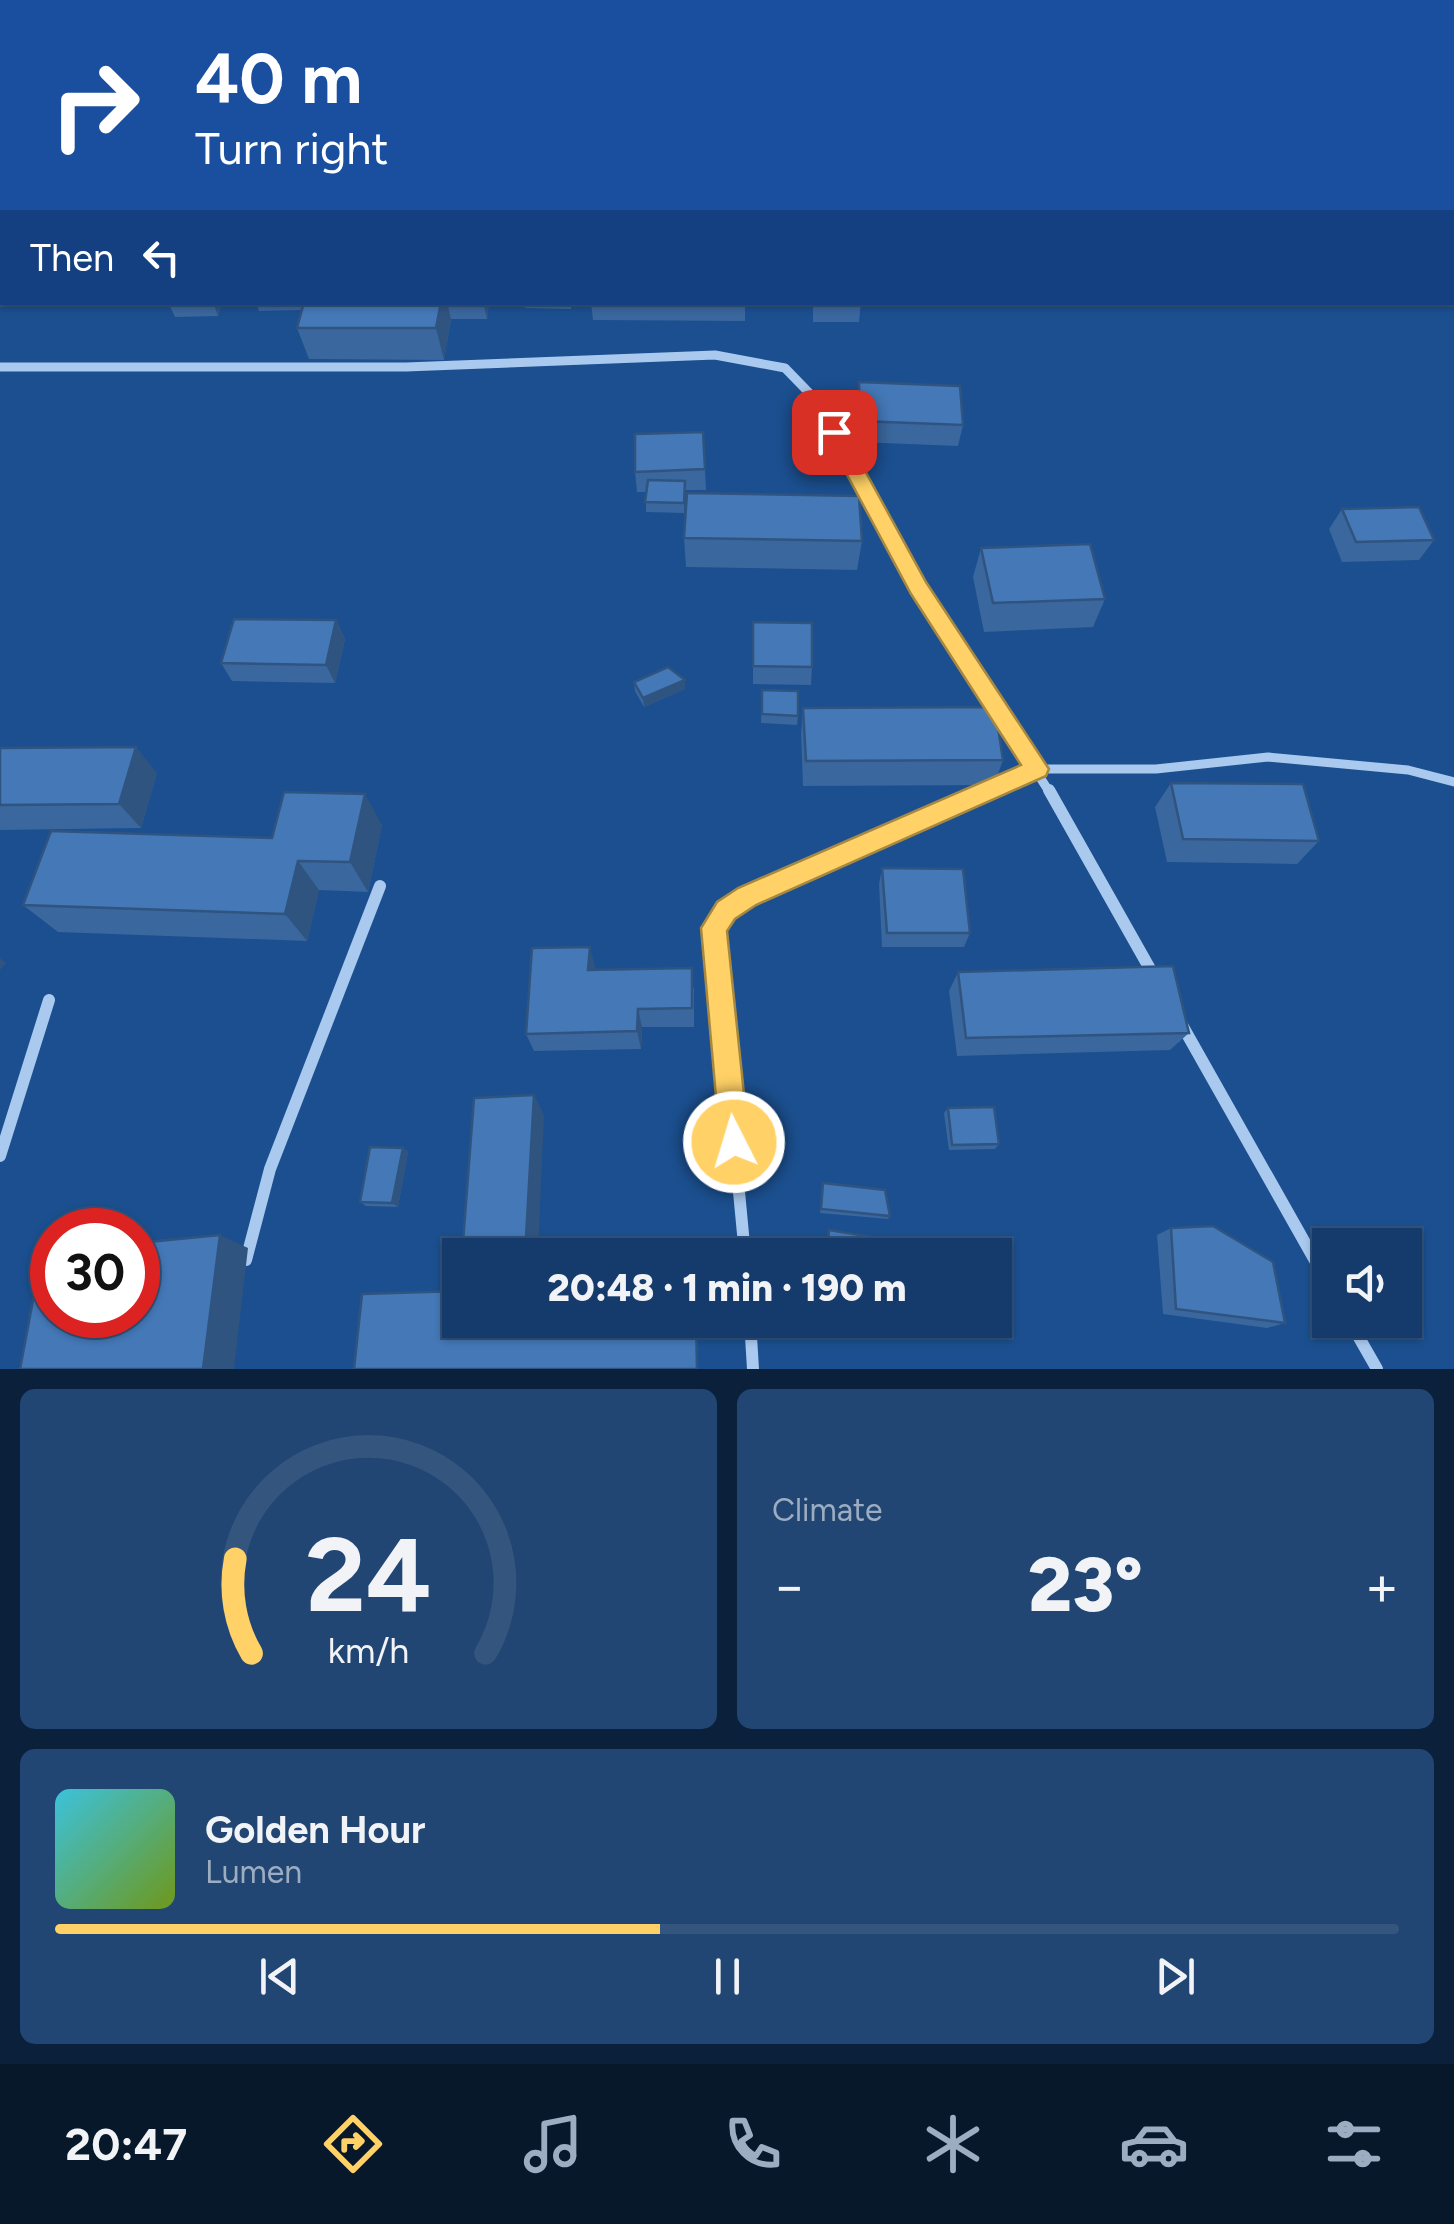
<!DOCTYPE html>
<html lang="en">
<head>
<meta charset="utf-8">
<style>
	:root { --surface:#143b6b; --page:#214673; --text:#f1f3f6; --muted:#9dadc1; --line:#33557e; --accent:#ffd166 }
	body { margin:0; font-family:Figtree,sans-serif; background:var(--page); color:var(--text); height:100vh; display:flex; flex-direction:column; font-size:38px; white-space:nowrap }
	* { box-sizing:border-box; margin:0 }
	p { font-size:32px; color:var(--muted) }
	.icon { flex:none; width:55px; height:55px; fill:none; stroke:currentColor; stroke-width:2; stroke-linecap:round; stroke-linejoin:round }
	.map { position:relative; height:1369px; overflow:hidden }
	.side { display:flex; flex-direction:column; gap:20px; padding:20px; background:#0b203b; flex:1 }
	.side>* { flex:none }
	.hud { position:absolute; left:0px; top:0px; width:1455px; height:305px; box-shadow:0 2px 8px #0004,0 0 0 2px var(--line); background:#1a4fa0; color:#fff; overflow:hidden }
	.tools { position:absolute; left:1312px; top:1228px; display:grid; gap:20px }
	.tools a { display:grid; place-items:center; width:110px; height:110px; border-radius:0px; background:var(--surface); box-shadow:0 2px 8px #0004,0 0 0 2px var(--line); font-size:50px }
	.speed { position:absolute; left:30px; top:1208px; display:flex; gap:20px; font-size:50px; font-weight:700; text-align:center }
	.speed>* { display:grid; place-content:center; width:130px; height:130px; border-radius:50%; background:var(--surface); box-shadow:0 2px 8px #0004,0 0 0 2px var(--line); line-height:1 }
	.speed .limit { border:15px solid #d22; background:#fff; color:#111 }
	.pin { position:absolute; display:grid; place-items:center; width:85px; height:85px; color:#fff; margin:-42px; border-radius:20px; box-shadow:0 5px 15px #0006 }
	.me { position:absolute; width:110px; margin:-55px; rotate:355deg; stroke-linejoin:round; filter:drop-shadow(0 0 8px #0008) }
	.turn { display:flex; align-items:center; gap:35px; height:210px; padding:0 30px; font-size:45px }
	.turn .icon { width:130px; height:130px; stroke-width:2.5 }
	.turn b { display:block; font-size:70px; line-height:85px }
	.then { display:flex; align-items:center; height:95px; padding:0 30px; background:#0003; gap:20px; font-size:38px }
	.big { font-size:75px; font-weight:800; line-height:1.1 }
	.side .widget { flex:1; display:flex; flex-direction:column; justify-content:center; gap:15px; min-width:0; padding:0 35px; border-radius:15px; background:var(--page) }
	.side .dial { align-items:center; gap:0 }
	.dial svg { height:260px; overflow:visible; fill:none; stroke:var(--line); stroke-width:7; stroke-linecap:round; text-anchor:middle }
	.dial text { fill:var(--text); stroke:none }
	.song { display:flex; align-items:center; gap:30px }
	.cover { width:120px; height:120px; border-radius:15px; background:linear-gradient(135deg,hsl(190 70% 55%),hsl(80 70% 35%)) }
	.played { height:10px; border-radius:5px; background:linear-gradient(90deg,var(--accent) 45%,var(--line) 45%) }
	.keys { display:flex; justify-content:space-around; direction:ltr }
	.heat { display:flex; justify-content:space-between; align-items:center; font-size:55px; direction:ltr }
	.side .tiles { flex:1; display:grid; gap:20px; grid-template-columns:1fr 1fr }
	.widget:last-child { grid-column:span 2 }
	.trip { position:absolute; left:442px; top:1238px; width:570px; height:100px; border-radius:0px; background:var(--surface); box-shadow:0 2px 8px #0004,0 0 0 2px var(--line); font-weight:800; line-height:100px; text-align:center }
	.menu { display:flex; height:160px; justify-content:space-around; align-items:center; background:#08182b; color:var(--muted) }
	.menu .icon { width:70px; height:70px }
	.menu .current { color:var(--accent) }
	.menu b { font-size:45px; color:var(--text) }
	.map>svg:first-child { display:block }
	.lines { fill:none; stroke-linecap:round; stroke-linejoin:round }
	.stream { stroke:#9cc4f0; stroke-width:8 }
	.street-far1 { stroke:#a9c9ee; stroke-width:9 }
	.street { stroke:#a9c9ee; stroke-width:12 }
	.wall { fill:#3a679d }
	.shaded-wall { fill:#305480 }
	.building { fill:#4478b7; stroke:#305480; stroke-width:2.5 }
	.route { fill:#ffd166; stroke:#a68842; stroke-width:2.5 }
</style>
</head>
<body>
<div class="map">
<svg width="1454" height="1369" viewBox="0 0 1454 1369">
	<rect width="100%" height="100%" fill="#1b4f8f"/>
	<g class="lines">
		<polyline class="stream" points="81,0 98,2"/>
		<g class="street-far1">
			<polyline points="0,367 406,367 715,355 785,368 817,401 919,588 1050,793"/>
			<polyline points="984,793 1037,769 1156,769 1268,757 1408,770 1454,782"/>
		</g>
		<g class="street">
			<polyline points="1049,790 1154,976"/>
			<polyline points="1182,1025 1330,1287"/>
			<polyline points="0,1156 49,1000"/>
			<polyline points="745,1255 714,928 726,910 747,897 989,790"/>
			<polyline points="246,1260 270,1169 380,886"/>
			<polyline points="750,1320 753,1369"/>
			<polyline points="1349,1320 1377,1369"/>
		</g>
	</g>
	<g class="wall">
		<polygon points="717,0 774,0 773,2 717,2"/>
		<rect x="789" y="0" width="75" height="2"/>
		<polygon points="168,302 222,302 218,316 175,317"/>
		<polygon points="256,302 489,302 487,319 451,319 444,360 309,359 297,328 302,310 259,311"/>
		<polygon points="524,302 572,302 571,309 525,308"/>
		<polygon points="591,302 745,302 745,321 593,320"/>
		<polygon points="813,302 861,302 859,322 813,322"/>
		<polygon points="859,382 963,425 958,446 857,442 856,403"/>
		<polygon points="705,469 706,490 685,490 684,513 646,512 646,492 637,492 635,472"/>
		<polygon points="1342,509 1434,540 1419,560 1342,562 1329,529"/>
		<polygon points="684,538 862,541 857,570 686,567"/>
		<polygon points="981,548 1105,599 1093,627 984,632 973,577"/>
		<polygon points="336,620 345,639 335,683 232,681 221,663"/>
		<polygon points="753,622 812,667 811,685 753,684"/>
		<polygon points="685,680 685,689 644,707 635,691 634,682"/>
		<polygon points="762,690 798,716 797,725 761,723"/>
		<polygon points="803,708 1003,760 994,785 803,786 801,734"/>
		<polygon points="0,748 157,773 141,828 0,830"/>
		<polygon points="1171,783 1319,841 1297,864 1167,862 1155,807"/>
		<polygon points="382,825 368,892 319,890 307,941 58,932 23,905 272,838"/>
		<polygon points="882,868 970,933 964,947 882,947 879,884"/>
		<polygon points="595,967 595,970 694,988 694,1027 642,1027 641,1049 534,1051 526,1034"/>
		<polygon points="958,972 1189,1033 1170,1050 957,1056 949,991"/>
		<polygon points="948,1108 999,1144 995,1149 949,1150 944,1113"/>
		<polygon points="403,1148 408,1152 398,1207 366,1206 360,1202"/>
		<polygon points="823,1183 890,1216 888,1219 820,1213"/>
		<polygon points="1171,1228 1285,1323 1267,1328 1163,1314 1157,1235"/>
	</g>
	<g class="shaded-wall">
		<polygon points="213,302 222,302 218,316"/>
		<polygon points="441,302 447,302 451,319 444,360 436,328"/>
		<polygon points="483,302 489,302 487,319"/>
		<polygon points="336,620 345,639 335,683 326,665"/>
		<polygon points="685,680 685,689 644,707 643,698"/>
		<polygon points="136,747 157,773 141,828 119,804"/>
		<polygon points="365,794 382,825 368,892 350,862"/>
		<polygon points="298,861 319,890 307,941 285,914"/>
		<polygon points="590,947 595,967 594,990 588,970"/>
		<polygon points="0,958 6,963 0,970"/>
		<polygon points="638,1009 642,1027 641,1049 637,1031"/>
		<polygon points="534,1095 544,1115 538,1255 525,1255"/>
		<polygon points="403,1148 408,1152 398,1207 392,1203"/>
		<polygon points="220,1235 248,1248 234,1369 203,1369"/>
		<polygon points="696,1320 698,1320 698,1369 697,1369"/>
	</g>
	<g class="building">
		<polygon points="822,0 857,0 856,2 837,2"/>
		<polygon points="884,0 928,0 930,2 882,2"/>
		<polygon points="1402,0 1454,0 1454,20 1452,19 1452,2 1402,2"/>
		<polygon points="304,302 441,302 436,328 297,328"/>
		<polygon points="859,382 960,386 963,425 860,421"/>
		<polygon points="703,432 705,469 635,472 635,434"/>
		<polygon points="648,480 685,481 684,503 645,502"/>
		<polygon points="687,493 859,496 862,541 684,538"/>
		<polygon points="1419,507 1434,540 1356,542 1342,509"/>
		<polygon points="1090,544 1105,599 993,603 981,548"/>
		<polygon points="234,619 336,620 326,665 221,663"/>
		<polygon points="753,622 812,623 812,667 753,666"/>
		<polygon points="668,667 685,680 643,698 634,682"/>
		<polygon points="762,690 798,691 798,716 762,714"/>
		<polygon points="995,707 1003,760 806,761 803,708"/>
		<polygon points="136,747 119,804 0,805 0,748"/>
		<polygon points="1171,783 1303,784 1319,841 1183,839"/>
		<polygon points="284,792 365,794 350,862 298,861 285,914 23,905 51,831 272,838"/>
		<polygon points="882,868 963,869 970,933 887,933"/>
		<polygon points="590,947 588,970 692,968 692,1008 638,1009 637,1031 526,1034 532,948"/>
		<polygon points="1173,966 1189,1033 966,1038 958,972"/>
		<polygon points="534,1095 525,1255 462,1255 474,1098"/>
		<polygon points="994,1107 999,1144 952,1145 948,1108"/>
		<polygon points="370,1147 403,1148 392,1203 360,1202"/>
		<polygon points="823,1183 885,1190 890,1216 821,1209"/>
		<polygon points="1213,1226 1273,1262 1285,1323 1176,1309 1171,1228"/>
		<polygon points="829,1230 891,1240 891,1255 827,1255"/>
		<polygon points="220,1235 203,1369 20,1369 42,1253 52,1252 52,1315 138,1315 138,1243"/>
		<polygon points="460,1274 460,1320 696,1320 697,1369 354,1369 362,1294 459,1291"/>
	</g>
	<polygon class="route" points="834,425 841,427 926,582 1049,769 1046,776 756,905 735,919 727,931 749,1142 745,1153 734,1157 724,1153 720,1142 701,928 717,902 738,888 1021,765 911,594 824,432"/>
</svg>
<div class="tools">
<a><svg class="icon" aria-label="sound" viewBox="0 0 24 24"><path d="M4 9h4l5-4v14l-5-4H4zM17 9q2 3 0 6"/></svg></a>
</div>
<div class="speed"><div class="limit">30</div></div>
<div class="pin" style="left:834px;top:432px;background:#d93025"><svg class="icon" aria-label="arrive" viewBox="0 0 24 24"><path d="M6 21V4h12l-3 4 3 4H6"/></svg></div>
<svg class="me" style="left:734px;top:1142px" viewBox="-20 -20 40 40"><circle r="17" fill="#ffd166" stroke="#fff" stroke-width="3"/><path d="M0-11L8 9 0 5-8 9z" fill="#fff"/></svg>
<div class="trip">20:48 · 1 min · 190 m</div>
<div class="hud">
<div class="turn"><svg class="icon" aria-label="right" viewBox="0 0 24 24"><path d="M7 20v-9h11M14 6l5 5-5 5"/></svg><div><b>40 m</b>Turn right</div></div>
<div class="then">Then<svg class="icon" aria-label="left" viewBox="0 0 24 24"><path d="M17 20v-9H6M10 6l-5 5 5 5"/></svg></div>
</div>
</div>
<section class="side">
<div class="tiles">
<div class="widget dial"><svg viewBox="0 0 100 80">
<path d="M14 69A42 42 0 1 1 86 69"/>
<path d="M14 69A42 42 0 0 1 9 40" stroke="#ffd166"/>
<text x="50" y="56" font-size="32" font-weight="700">24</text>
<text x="50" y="72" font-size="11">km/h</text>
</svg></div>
<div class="widget"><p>Climate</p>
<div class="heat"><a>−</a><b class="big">23°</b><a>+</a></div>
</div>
<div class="widget">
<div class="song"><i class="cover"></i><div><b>Golden Hour</b><p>Lumen</p></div></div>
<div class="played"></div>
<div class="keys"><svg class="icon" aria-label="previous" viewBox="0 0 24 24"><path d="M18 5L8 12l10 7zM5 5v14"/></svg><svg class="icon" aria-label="pause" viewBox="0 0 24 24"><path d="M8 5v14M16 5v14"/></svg><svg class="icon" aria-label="next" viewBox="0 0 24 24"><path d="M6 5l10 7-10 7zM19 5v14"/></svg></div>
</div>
</div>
</section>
<nav class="menu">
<b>20:47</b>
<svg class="icon current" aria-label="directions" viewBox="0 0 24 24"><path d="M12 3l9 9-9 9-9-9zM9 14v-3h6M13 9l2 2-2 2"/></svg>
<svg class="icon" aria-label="music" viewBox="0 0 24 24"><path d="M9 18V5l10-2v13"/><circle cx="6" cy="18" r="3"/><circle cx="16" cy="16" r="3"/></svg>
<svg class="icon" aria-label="phone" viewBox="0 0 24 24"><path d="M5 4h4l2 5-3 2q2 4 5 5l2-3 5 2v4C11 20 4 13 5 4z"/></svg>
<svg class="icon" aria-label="climate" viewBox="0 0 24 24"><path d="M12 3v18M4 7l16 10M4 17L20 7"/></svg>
<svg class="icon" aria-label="car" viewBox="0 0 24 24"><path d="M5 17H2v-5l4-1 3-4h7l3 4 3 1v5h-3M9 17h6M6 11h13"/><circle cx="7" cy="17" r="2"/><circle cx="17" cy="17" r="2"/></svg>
<svg class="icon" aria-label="filters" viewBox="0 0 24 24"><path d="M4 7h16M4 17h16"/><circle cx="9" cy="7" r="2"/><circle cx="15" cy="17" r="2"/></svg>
</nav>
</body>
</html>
